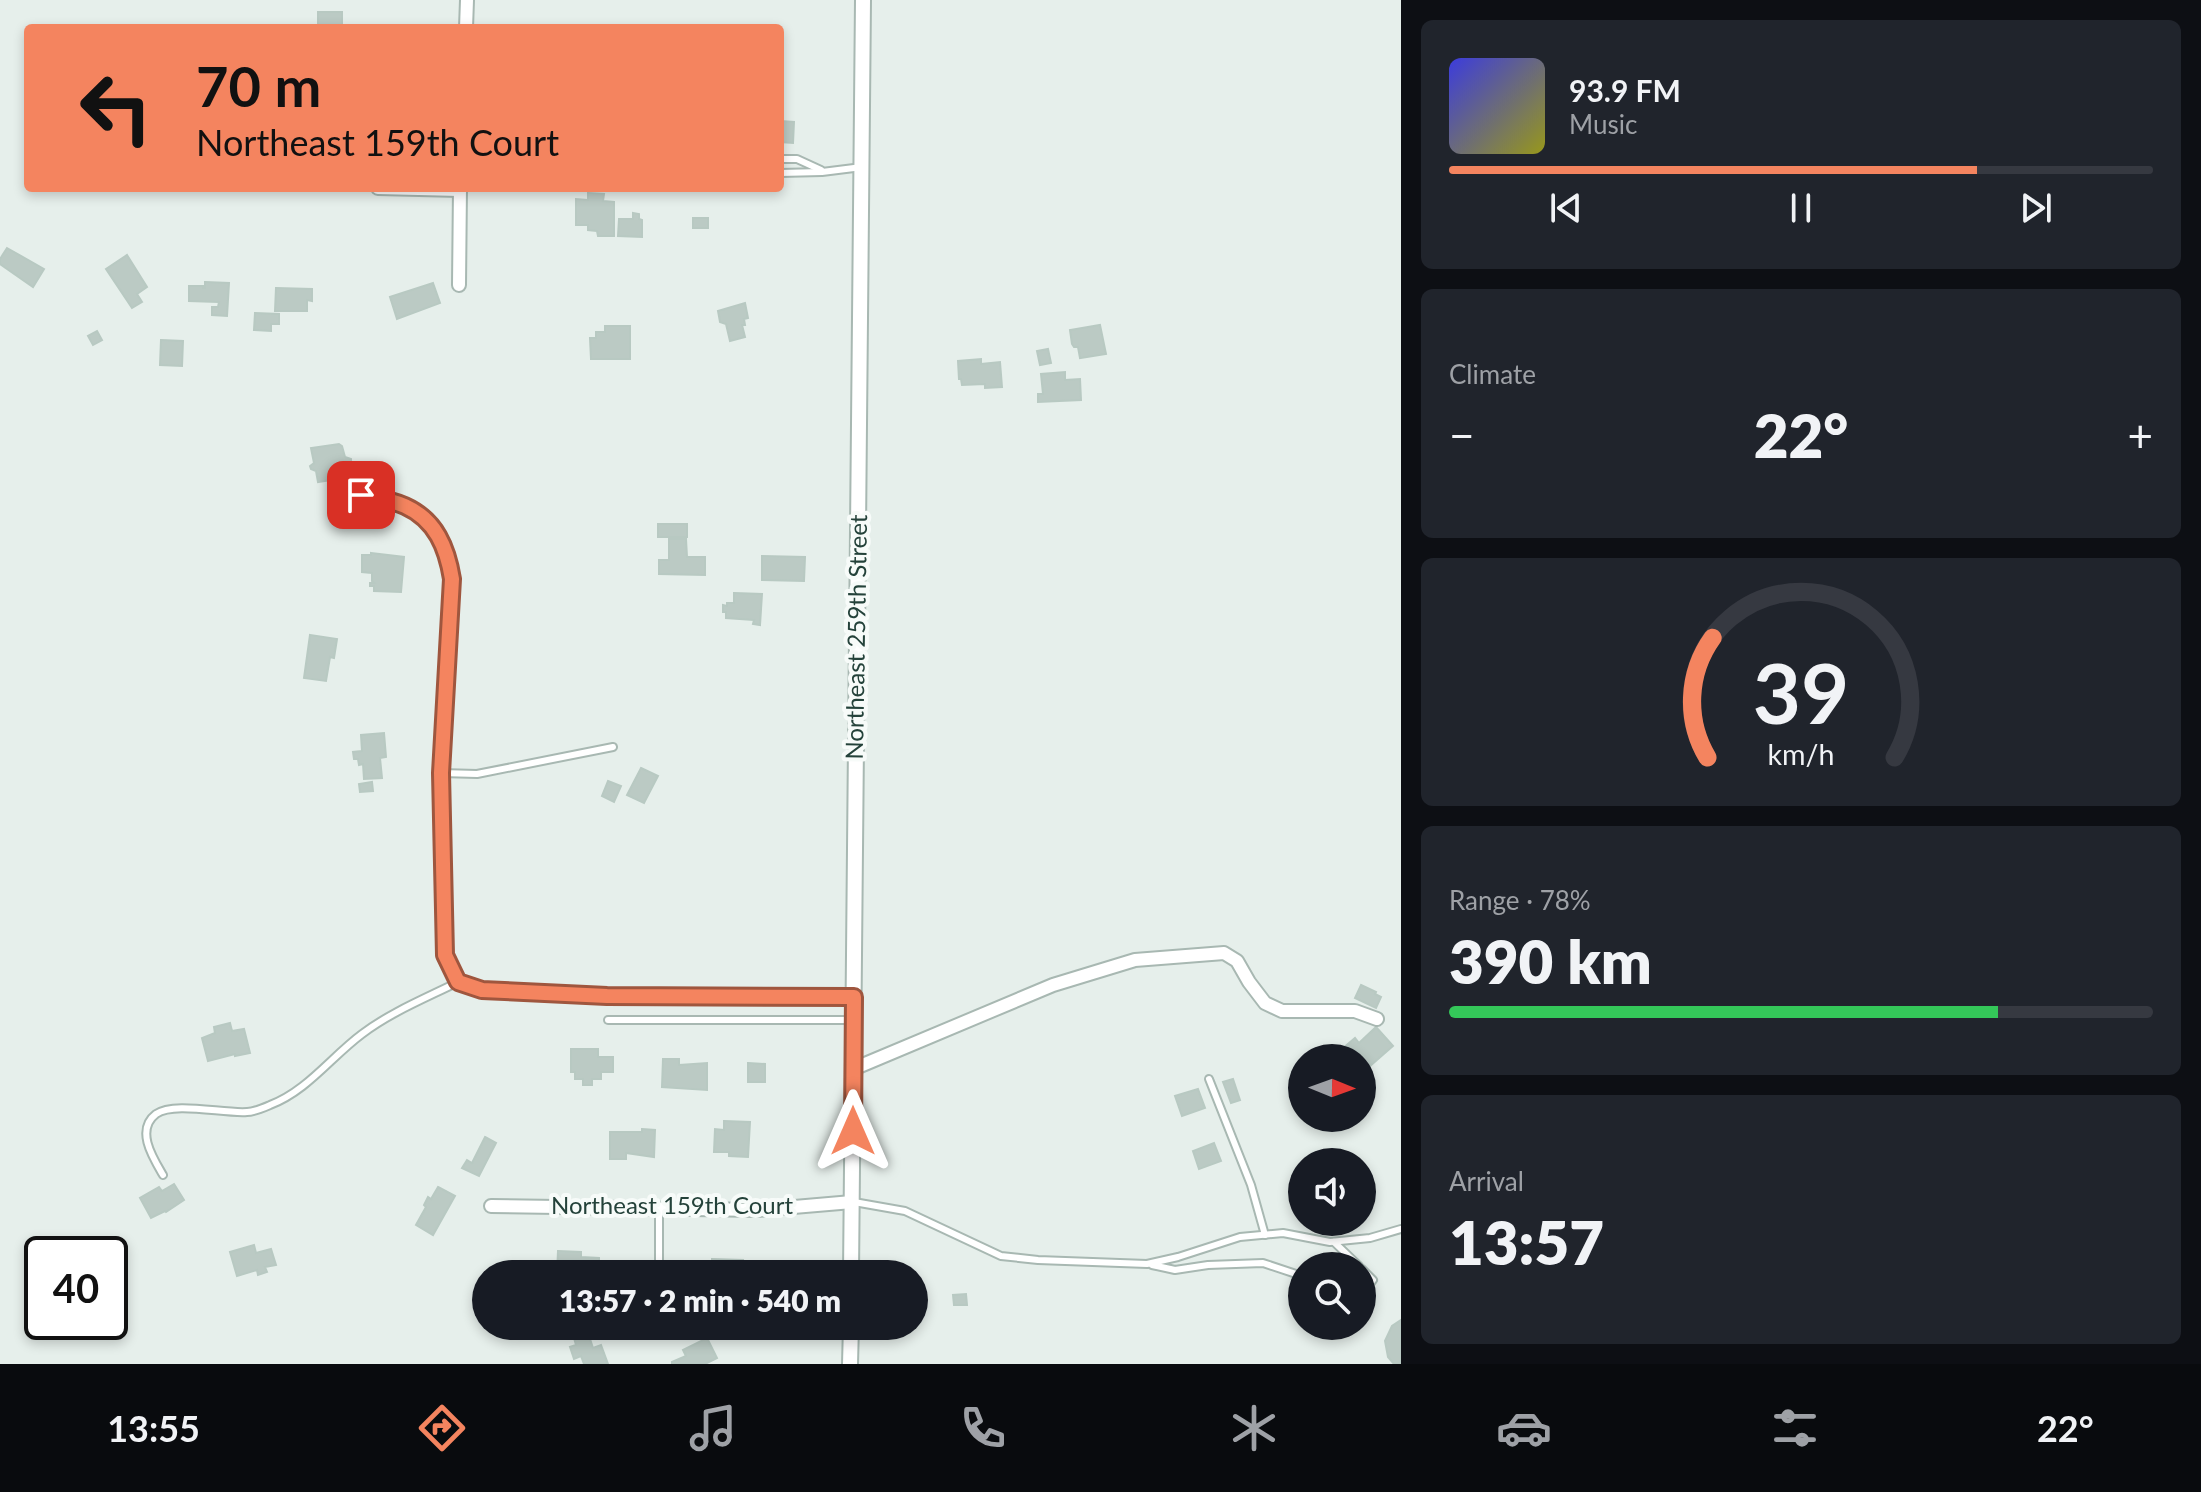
<!DOCTYPE html>
<html lang="en">
<head>
<meta charset="utf-8">
<style>
	:root { --surface:#171b24; --page:#20242c; --text:#f1f3f6; --muted:#9ea1a6; --line:#363941; --accent:#f4845f }
	body { margin:0; font-family:Lato,sans-serif; background:var(--page); color:var(--text); height:100vh; display:flex; flex-direction:column; font-size:30px; white-space:nowrap }
	* { box-sizing:border-box; margin:0 }
	p { font-size:26px; color:var(--muted) }
	.icon { flex:none; width:44px; height:44px; fill:none; stroke:currentColor; stroke-width:2; stroke-linecap:round; stroke-linejoin:round }
	.map { position:relative; flex:1; overflow:hidden }
	.sheet { display:flex; flex-direction:column; gap:20px; padding:20px; background:#0d0f14; width:800px }
	.sheet>* { flex:none }
	.guide { position:absolute; left:24px; top:24px; width:760px; height:168px; border-radius:8px; box-shadow:0 4px 12px #0003; background:#f4845f; color:#111; overflow:hidden }
	.needle { width:52px; rotate:91deg }
	.controls { position:absolute; left:1288px; top:1044px; display:grid; gap:16px }
	.controls a { display:grid; place-items:center; width:88px; height:88px; border-radius:50%; background:var(--surface); box-shadow:0 4px 12px #0003; font-size:40px }
	.speed { position:absolute; left:24px; top:1236px; display:flex; gap:16px; font-size:40px; font-weight:700; text-align:center }
	.speed>* { display:grid; place-content:center; width:104px; height:104px; border-radius:50%; background:var(--surface); box-shadow:0 4px 12px #0003; line-height:1 }
	.speed .limit { border:4px solid #111; border-radius:12px; background:#fff; color:#111 }
	.pin { position:absolute; display:grid; place-items:center; width:68px; height:68px; color:#fff; margin:-34px; border-radius:16px; box-shadow:0 4px 12px #0006 }
	.me { position:absolute; width:88px; margin:-44px; rotate:0deg; stroke-linejoin:round; filter:drop-shadow(0 0 6px #0008) }
	.turn { display:flex; align-items:center; gap:28px; height:168px; padding:0 40px; font-size:36px }
	.turn .icon { width:104px; height:104px; stroke-width:2.5 }
	.turn b { display:block; font-size:56px; line-height:68px }
	.big { font-size:60px; font-weight:800; line-height:1.1 }
	.sheet .tile { flex:1; display:flex; flex-direction:column; justify-content:center; gap:12px; min-width:0; padding:0 28px; border-radius:12px; background:var(--page) }
	.sheet .dial { align-items:center; gap:0 }
	.dial svg { height:208px; overflow:visible; fill:none; stroke:var(--line); stroke-width:7; stroke-linecap:round; text-anchor:middle }
	.dial text { fill:var(--text); stroke:none }
	.song { display:flex; align-items:center; gap:24px }
	.cover { width:96px; height:96px; border-radius:12px; background:linear-gradient(135deg,hsl(240 70% 55%),hsl(60 70% 35%)) }
	.played { height:8px; border-radius:4px; background:linear-gradient(90deg,var(--accent) 75%,var(--line) 75%) }
	.keys { display:flex; justify-content:space-around; direction:ltr }
	.heat { display:flex; justify-content:space-between; align-items:center; font-size:44px; direction:ltr }
	.charge { height:12px; border-radius:6px; background:linear-gradient(90deg,#34c759 78%,var(--line) 0) }
	.trip { position:absolute; left:472px; top:1260px; width:456px; height:80px; border-radius:40px; background:var(--surface); box-shadow:0 4px 12px #0003; font-weight:800; line-height:80px; text-align:center }
	.menu { display:flex; height:128px; justify-content:space-around; align-items:center; background:#090b0e; color:var(--muted) }
	.menu .icon { width:56px; height:56px }
	.menu .active { color:var(--accent) }
	.menu b { font-size:36px; color:var(--text) }
	main { display:flex; flex:1; min-height:0 }
	.map>svg:first-child { display:block }
	.building { fill:#bbcac4; stroke:#b8c9c2; stroke-width:2 }
	.lines { fill:none; stroke-linecap:round; stroke-linejoin:round }
	.service-casing { stroke:#a8b8b2; stroke-width:10 }
	.minor-casing { stroke:#a8b8b2; stroke-width:16 }
	.tertiary-casing { stroke:#a8b8b2; stroke-width:18 }
	.service { stroke:#fff; stroke-width:6 }
	.minor { stroke:#fff; stroke-width:12 }
	.tertiary { stroke:#fff; stroke-width:14 }
	.route-casing { stroke:#9f563e; stroke-width:20 }
	.route { stroke:#f4845f; stroke-width:14 }
	.labels { text-anchor:middle; stroke-width:8; stroke-linejoin:round; paint-order:stroke }
	.street-label { font-size:24px; fill:#24423a; stroke:#f7fbf9 }
</style>
</head>
<body>
<main>
<div class="map">
<svg width="1401" height="1364" viewBox="0 0 1401 1364">
	<rect width="100%" height="100%" fill="#e6efeb"/>
	<g class="building">
		<rect x="318" y="12" width="24" height="16"/>
		<polygon points="780,121 794,122 793,143 780,142"/>
		<polygon points="588,193 604,194 603,201 614,202 614,236 598,236 597,231 588,230 588,225 576,225 576,199 588,200"/>
		<polygon points="633,213 639,214 639,219 642,220 642,237 618,236 619,219 633,219"/>
		<rect x="693" y="218" width="15" height="10"/>
		<polygon points="7,248 44,269 33,287 0,264 0,259"/>
		<polygon points="127,255 147,287 137,294 142,302 132,308 106,269"/>
		<polygon points="205,282 229,283 227,316 212,315 212,307 218,307 219,302 189,301 189,286 203,286 203,288 205,288"/>
		<polygon points="433,283 440,303 397,319 390,297"/>
		<polygon points="276,288 312,289 312,301 307,300 307,311 275,311"/>
		<polygon points="745,303 748,318 744,319 745,325 742,325 745,337 730,341 726,324 720,322 718,311"/>
		<polygon points="255,313 279,314 279,324 271,324 271,331 254,330"/>
		<polygon points="1100,325 1106,354 1080,358 1078,347 1074,347 1072,344 1070,330"/>
		<polygon points="605,326 630,326 630,359 591,359 590,338 596,338 596,332 605,332"/>
		<polygon points="97,331 102,340 93,345 88,336"/>
		<polygon points="161,340 183,341 182,366 160,365"/>
		<polygon points="1048,349 1051,363 1040,365 1037,351"/>
		<polygon points="981,359 981,364 1000,362 1002,387 985,388 985,384 962,385 961,379 959,379 958,361"/>
		<polygon points="1065,372 1065,380 1080,379 1081,400 1038,402 1038,394 1043,394 1041,374"/>
		<polygon points="339,444 342,446 345,457 351,459 352,481 338,483 337,479 318,482 316,471 311,469 310,466 314,463 311,448"/>
		<rect x="658" y="524" width="29" height="13"/>
		<polygon points="669,539 686,539 687,557 705,557 705,575 659,574 659,560 669,560"/>
		<polygon points="371,553 404,557 401,592 374,591 374,586 370,586 370,583 374,583 372,581 372,573 362,572 362,555 371,555"/>
		<polygon points="762,556 805,557 804,581 762,580"/>
		<polygon points="734,593 762,594 760,625 753,624 754,620 726,618 726,612 723,612 723,605 727,606 727,603 734,603"/>
		<polygon points="310,635 337,639 334,658 330,657 326,681 304,678"/>
		<polygon points="384,733 386,757 380,758 382,778 364,779 363,764 359,765 358,759 354,759 353,752 362,751 361,735"/>
		<polygon points="641,768 658,776 644,803 627,795"/>
		<polygon points="608,781 621,786 614,802 602,796"/>
		<polygon points="372,782 373,791 360,792 359,784"/>
		<polygon points="1361,985 1376,992 1375,994 1381,997 1376,1008 1355,998"/>
		<polygon points="230,1023 232,1031 244,1029 250,1053 235,1056 235,1054 208,1061 202,1038 215,1033 214,1027"/>
		<polygon points="1376,1027 1393,1046 1362,1073 1362,1058 1338,1058 1335,1055 1355,1038 1359,1043"/>
		<polygon points="571,1049 598,1049 598,1057 613,1057 613,1072 601,1072 601,1079 592,1079 592,1085 583,1085 583,1079 575,1079 575,1072 571,1072"/>
		<polygon points="663,1059 679,1059 679,1065 707,1063 707,1090 662,1087"/>
		<polygon points="748,1063 765,1064 765,1082 748,1082"/>
		<polygon points="1233,1079 1240,1100 1231,1103 1223,1082"/>
		<polygon points="1198,1089 1205,1108 1182,1116 1175,1096"/>
		<polygon points="724,1121 750,1122 748,1157 729,1156 729,1152 714,1152 715,1129 724,1130"/>
		<polygon points="642,1129 655,1130 654,1157 626,1153 626,1159 610,1159 610,1132 642,1132"/>
		<polygon points="485,1137 496,1143 479,1176 462,1168 467,1160 472,1163"/>
		<polygon points="1214,1143 1221,1161 1199,1169 1193,1151"/>
		<polygon points="174,1184 184,1200 166,1212 165,1211 151,1218 140,1198 159,1187 162,1191"/>
		<polygon points="438,1187 455,1196 433,1235 416,1225 426,1207 424,1205 428,1197 431,1199"/>
		<polygon points="254,1245 256,1253 271,1249 276,1265 265,1267 267,1272 258,1275 257,1270 237,1276 230,1252"/>
		<polygon points="558,1251 581,1252 581,1257 599,1258 599,1273 557,1274"/>
		<polygon points="712,1259 743,1260 742,1274 712,1274"/>
		<polygon points="966,1294 967,1305 954,1305 953,1295"/>
		<polygon points="1401,1320 1401,1364 1394,1364 1388,1357 1385,1341 1392,1326"/>
		<polygon points="588,1333 593,1348 601,1345 608,1364 584,1364 581,1356 574,1359 570,1347 576,1345 574,1338"/>
		<polygon points="707,1338 717,1358 705,1364 672,1364 672,1362 686,1356 683,1350"/>
	</g>
	<g class="lines">
		<g class="service-casing">
			<g id="service">
				<polyline points="780,159 797,159 821,170"/>
				<polyline points="780,173 822,172 862,167"/>
				<path d="M361,495C375,498 392,500 405,506C436,520 447,548 452,579L441,773L445,955L458,982"/>
				<polyline points="441,773 477,774 613,747"/>
				<polyline points="458,982 482,990 607,996 853,997"/>
				<polyline points="608,1020 853,1020"/>
				<polyline points="1209,1079 1251,1185 1265,1235"/>
				<path d="M163,1175C153,1158 135,1130 156,1114C174,1101 224,1114 247,1112C254,1112 263,1108 270,1105C307,1091 331,1057 362,1034C391,1012 426,998 458,982"/>
				<polyline points="854,1202 905,1211 1001,1256 1038,1260 1147,1264 1178,1257 1240,1237 1283,1233 1330,1242 1370,1238 1401,1229"/>
				<polyline points="659,1208 659,1274"/>
				<polyline points="1334,1242 1359,1266"/>
				<polyline points="1152,1265 1175,1270 1208,1265 1263,1263 1302,1276"/>
				<polyline points="1362,1269 1373,1280 1362,1294"/>
			</g>
		</g>
		<g class="minor-casing">
			<g id="minor">
				<polyline points="466,28 467,0"/>
				<polyline points="378,188 460,190"/>
				<polyline points="459,285 460,188"/>
				<polyline points="853,1069 1053,985 1135,960 1224,953 1237,961 1249,982 1265,1003 1282,1011 1355,1011 1377,1019"/>
				<polyline points="491,1206 758,1210 852,1202"/>
			</g>
		</g>
		<g class="tertiary-casing">
			<g id="tertiary">
				<polyline points="851,1274 863,0"/>
				<polyline points="850,1364 851,1326"/>
			</g>
		</g>
		<use href="#service" class="service"/>
		<use href="#minor" class="minor"/>
		<use href="#tertiary" class="tertiary"/>
	</g>
	<g class="lines">
		<g class="route-casing">
			<path id="route" d="M361,495C375,498 392,500 405,506C436,520 447,548 452,579L441,773L445,955L458,982L482,990L607,996L854,997L853,1131"/>
		</g>
		<use href="#route" class="route"/>
	</g>
	<g class="labels">
		<g class="street-label">
			<text transform="translate(857 637) rotate(-89)" y="8">Northeast 259th Street</text>
			<text x="672" y="1214">Northeast 159th Court</text>
		</g>
	</g>
</svg>
<div class="controls">
<a><svg class="needle" viewBox="-14 -14 28 28"><path d="M0-13l5 13h-10z" fill="#e53935"/><path d="M0 13l5-13h-10z" fill="#9ea1a6"/></svg></a>
<a><svg class="icon" aria-label="sound" viewBox="0 0 24 24"><path d="M4 9h4l5-4v14l-5-4H4zM17 9q2 3 0 6"/></svg></a>
<a><svg class="icon" aria-label="search" viewBox="0 0 24 24"><circle cx="10" cy="10" r="6"/><path d="M15 15l6 6"/></svg></a>
</div>
<div class="speed"><div class="limit">40</div></div>
<div class="pin" style="left:361px;top:495px;background:#d93025"><svg class="icon" aria-label="arrive" viewBox="0 0 24 24"><path d="M6 21V4h12l-3 4 3 4H6"/></svg></div>
<svg class="me" style="left:853px;top:1131px" viewBox="-20 -20 40 40"><path d="M0-17L14 15 0 8-14 15z" fill="#f4845f" stroke="#fff" stroke-width="4"/></svg>
<div class="trip">13:57 · 2 min · 540 m</div>
<div class="guide">
<div class="turn"><svg class="icon" aria-label="left" viewBox="0 0 24 24"><path d="M17 20v-9H6M10 6l-5 5 5 5"/></svg><div><b>70 m</b>Northeast 159th Court</div></div>
</div>
</div>
<section class="sheet">
<div class="tile">
<div class="song"><i class="cover"></i><div><b>93.9 FM</b><p>Music</p></div></div>
<div class="played"></div>
<div class="keys"><svg class="icon" aria-label="previous" viewBox="0 0 24 24"><path d="M18 5L8 12l10 7zM5 5v14"/></svg><svg class="icon" aria-label="pause" viewBox="0 0 24 24"><path d="M8 5v14M16 5v14"/></svg><svg class="icon" aria-label="next" viewBox="0 0 24 24"><path d="M6 5l10 7-10 7zM19 5v14"/></svg></div>
</div>
<div class="tile"><p>Climate</p>
<div class="heat"><a>−</a><b class="big">22°</b><a>+</a></div>
</div>
<div class="tile dial"><svg viewBox="0 0 100 80">
<path d="M14 69A42 42 0 1 1 86 69"/>
<path d="M14 69A42 42 0 0 1 16 23" stroke="#f4845f"/>
<text x="50" y="56" font-size="32" font-weight="700">39</text>
<text x="50" y="72" font-size="11">km/h</text>
</svg></div>
<div class="tile"><p>Range · 78%</p><b class="big">390 km</b><div class="charge"></div></div>
<div class="tile"><p>Arrival</p><b class="big">13:57</b></div>
</section>
</main>
<nav class="menu">
<b>13:55</b>
<svg class="icon active" aria-label="directions" viewBox="0 0 24 24"><path d="M12 3l9 9-9 9-9-9zM9 14v-3h6M13 9l2 2-2 2"/></svg>
<svg class="icon" aria-label="music" viewBox="0 0 24 24"><path d="M9 18V5l10-2v13"/><circle cx="6" cy="18" r="3"/><circle cx="16" cy="16" r="3"/></svg>
<svg class="icon" aria-label="phone" viewBox="0 0 24 24"><path d="M5 4h4l2 5-3 2q2 4 5 5l2-3 5 2v4C11 20 4 13 5 4z"/></svg>
<svg class="icon" aria-label="climate" viewBox="0 0 24 24"><path d="M12 3v18M4 7l16 10M4 17L20 7"/></svg>
<svg class="icon" aria-label="car" viewBox="0 0 24 24"><path d="M5 17H2v-5l4-1 3-4h7l3 4 3 1v5h-3M9 17h6M6 11h13"/><circle cx="7" cy="17" r="2"/><circle cx="17" cy="17" r="2"/></svg>
<svg class="icon" aria-label="filters" viewBox="0 0 24 24"><path d="M4 7h16M4 17h16"/><circle cx="9" cy="7" r="2"/><circle cx="15" cy="17" r="2"/></svg>
<b>22°</b>
</nav>
</body>
</html>
